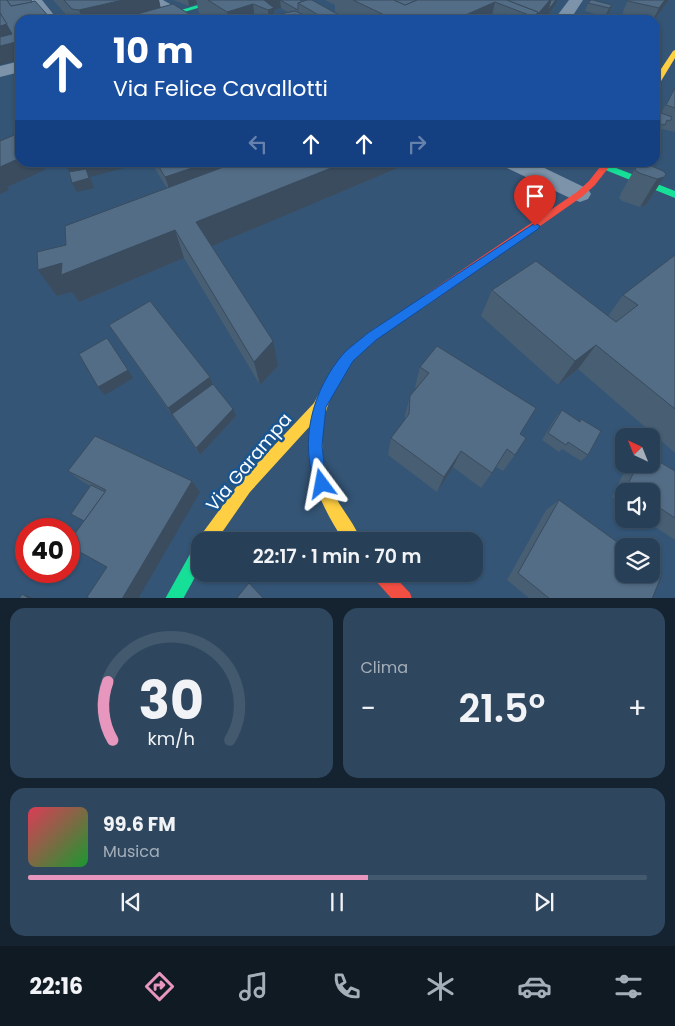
<!DOCTYPE html>
<html lang="it">
<head>
<meta charset="utf-8">
<style>
	:root { --surface:#274058; --page:#2f475e; --text:#f1f3f6; --muted:#a4afba; --line:#43596e; --accent:#e797bd }
	body { margin:0; font-family:Poppins,sans-serif; background:var(--page); color:var(--text); height:100vh; display:flex; flex-direction:column; font-size:19px; white-space:nowrap }
	* { box-sizing:border-box; margin:0 }
	p { font-size:16px; color:var(--muted) }
	.icon { flex:none; width:28px; height:28px; fill:none; stroke:currentColor; stroke-width:2; stroke-linecap:round; stroke-linejoin:round }
	.map { position:relative; height:598px; overflow:hidden }
	.sheet { display:flex; flex-direction:column; gap:10px; padding:10px; background:#152330; flex:1 }
	.sheet>* { flex:none }
	.banner { position:absolute; left:15px; top:15px; width:645px; height:152px; border-radius:15px; box-shadow:0 1px 4px #0004,0 0 0 1px var(--line); background:#1a4fa0; color:#fff; overflow:hidden }
	.needle { width:32px; rotate:317deg }
	.buttons { position:absolute; left:615px; top:428px; display:grid; gap:10px }
	.buttons a { display:grid; place-items:center; width:45px; height:45px; border-radius:10px; background:var(--surface); box-shadow:0 1px 4px #0004,0 0 0 1px var(--line); font-size:25px }
	.speed { position:absolute; left:15px; top:518px; display:flex; gap:10px; font-size:25px; font-weight:700; text-align:center }
	.speed>* { display:grid; place-content:center; width:65px; height:65px; border-radius:50%; background:var(--surface); box-shadow:0 1px 4px #0004,0 0 0 1px var(--line); line-height:1 }
	.speed .limit { border:8px solid #d22; background:#fff; color:#111 }
	.pin { position:absolute; display:grid; place-items:center; width:42px; height:42px; color:#fff; margin:-51px -21px; border-radius:50% 50% 50% 0; rotate:-45deg; box-shadow:0 0 5px #0007 }
	.pin .icon { rotate:45deg }
	.me { position:absolute; width:55px; margin:-28px; rotate:347deg; stroke-linejoin:round; filter:drop-shadow(0 0 4px #0008) }
	.turn { display:flex; align-items:center; gap:18px; height:105px; padding:0 15px; font-size:22px }
	.turn .icon { width:65px; height:65px; stroke-width:2.5 }
	.turn b { display:block; font-size:35px; line-height:42px }
	.lanes { display:flex; align-items:center; height:48px; padding:0 15px; background:#0003; justify-content:center; gap:25px; direction:ltr }
	.lanes .off { opacity:.35 }
	.big { font-size:38px; font-weight:600; line-height:1.1 }
	.sheet .tile { flex:1; display:flex; flex-direction:column; justify-content:center; gap:8px; min-width:0; padding:0 18px; border-radius:15px; background:var(--page) }
	.sheet .dial { align-items:center; gap:0 }
	.dial svg { height:130px; overflow:visible; fill:none; stroke:var(--line); stroke-width:7; stroke-linecap:round; text-anchor:middle }
	.dial text { fill:var(--text); stroke:none }
	.song { display:flex; align-items:center; gap:15px }
	.cover { width:60px; height:60px; border-radius:8px; background:linear-gradient(135deg,hsl(350 70% 55%),hsl(130 70% 35%)) }
	.played { height:5px; border-radius:2px; background:linear-gradient(90deg,var(--accent) 55%,var(--line) 55%) }
	.keys { display:flex; justify-content:space-around; direction:ltr }
	.heat { display:flex; justify-content:space-between; align-items:center; font-size:28px; direction:ltr }
	.sheet .tiles { flex:1; display:grid; gap:10px; grid-template-columns:1fr 1fr }
	.tile:last-child { grid-column:span 2 }
	.trip { position:absolute; left:191px; top:532px; width:292px; height:50px; border-radius:15px; background:var(--surface); box-shadow:0 1px 4px #0004,0 0 0 1px var(--line); font-weight:600; line-height:50px; text-align:center }
	.dock { display:flex; height:80px; justify-content:space-around; align-items:center; background:#101a23; color:var(--muted) }
	.dock .icon { width:35px; height:35px }
	.dock .selected { color:var(--accent) }
	.dock b { font-size:22px; color:var(--text) }
	.map>svg:first-child { display:block }
	.lines { fill:none; stroke-linecap:round; stroke-linejoin:round }
	.street { fill:#7c93a9; fill-rule:evenodd }
	.fast { fill:#16e098; fill-rule:evenodd }
	.slow { fill:#ffcf43; fill-rule:evenodd }
	.jam { fill:#f24e42; fill-rule:evenodd }
	.wall { fill:#475e73 }
	.shaded-wall { fill:#3a4c5e }
	.building { fill:#536d86; stroke:#3a4c5e }
	.route { fill:#1a73e8; stroke:#114b97 }
	.labels { text-anchor:middle; stroke-width:5; stroke-linejoin:round; paint-order:stroke }
	.near-street-label { font-size:18px; fill:#fff; stroke:#195691 }
</style>
</head>
<body>
<div class="map">
<svg width="675" height="599" viewBox="0 0 675 599">
	<rect width="100%" height="100%" fill="#345576"/>
	<g class="lines">
		<g class="street">
			<polygon points="27,0 42,0 58,20 42,20"/>
			<polygon points="145,0 163,0 193,17 196,20 177,20"/>
			<polygon points="569,0 583,0 570,20 554,20"/>
			<polygon points="20,61 20,72 0,77 0,66"/>
			<polygon points="503,162 532,162 588,189 591,194 588,199 580,202 572,199 505,167"/>
		</g>
		<g class="fast">
			<polygon points="215,0 225,0 157,20 147,20"/>
			<polygon points="606,164 675,191 675,198 603,169 602,167"/>
			<polygon points="200,545 200,568 183,599 165,599 194,547"/>
		</g>
		<g class="slow">
			<polygon points="675,50 675,58 658,86 655,86 655,78 673,51"/>
			<path d="M429,294L433,295L435,298L433,301C407,319 375,336 354,360C323,394 314,442 330,485C337,505 354,521 361,541H344C321,507 304,468 310,426L250,492L216,541H200V543L199,541L201,535L240,482L314,403L326,380L345,353L368,333Z"/>
		</g>
		<g class="jam">
			<polygon points="604,162 613,162 595,185 583,196 433,301 425,301 423,298 425,295 577,192 589,181"/>
			<polygon points="373,574 392,574 410,593 412,599 392,599 375,580"/>
		</g>
	</g>
	<g class="wall">
		<polygon points="53,0 159,0 160,7 199,20 71,20"/>
		<polygon points="173,0 300,0 335,13 335,5 325,0 557,0 556,4 544,20 281,20 280,14 289,13 281,8 274,10 276,20 210,20 199,13 197,4 189,6"/>
		<polygon points="628,0 669,0 654,20 616,20 622,14"/>
		<polygon points="588,3 612,5 609,13 605,17 585,11"/>
		<polygon points="675,88 675,132 662,129 660,134 655,133 655,124"/>
		<polygon points="151,162 412,162 212,246 278,366 260,385 184,258 79,302 72,292 57,296 66,245 167,188"/>
		<polygon points="637,165 664,177 646,205 640,207 622,201 619,198 621,193"/>
		<polygon points="675,255 675,453 578,369 558,385 481,316 492,290 608,316 623,295"/>
		<polygon points="109,325 210,377 213,384 236,416 200,455 119,340"/>
		<polygon points="420,367 520,434 515,455 503,471 496,467 481,488 453,467 437,492 388,455 391,438 405,420 405,415 410,396 416,388 415,387"/>
		<polygon points="562,410 579,421 581,419 588,455 581,461 562,449 559,452 542,440 556,417"/>
		<polygon points="628,464 651,464 675,471 675,540 643,519 651,519 651,491 624,491 624,505 612,497"/>
		<polygon points="68,471 192,481 200,492 107,567 84,521 71,514 90,486 83,482"/>
		<polygon points="559,500 652,599 530,599 507,580 546,510"/>
	</g>
	<g class="shaded-wall">
		<polygon points="123,0 159,0 162,13 134,20 83,20 79,10"/>
		<polygon points="188,0 196,0 197,4 189,6"/>
		<polygon points="257,0 293,0 280,0 281,8 274,10 275,20 269,20 268,10"/>
		<polygon points="550,0 557,0 556,4 544,20 533,20 534,17"/>
		<polygon points="665,0 669,0 654,20 653,20 659,8"/>
		<polygon points="495,2 491,20 454,20"/>
		<polygon points="253,4 255,20 228,20 227,12"/>
		<polygon points="612,5 609,13 605,17 609,8"/>
		<polygon points="298,10 299,16 304,15 305,20 299,20"/>
		<polygon points="295,14 295,20 286,20 285,18"/>
		<polygon points="7,24 20,41 20,60 0,65 0,26"/>
		<polygon points="20,158 20,162 40,162 45,170 7,187 9,190 0,194 0,167"/>
		<polygon points="71,162 126,162 128,167 90,177 94,188 77,192 72,183 74,182 65,164"/>
		<polygon points="190,162 228,162 229,169 171,194 165,177"/>
		<polygon points="346,162 412,162 205,249 196,222"/>
		<polygon points="664,177 646,205 640,207 657,179"/>
		<polygon points="175,230 184,258 79,302 72,292 57,296 38,270"/>
		<polygon points="273,341 278,366 260,385 254,362"/>
		<polygon points="596,345 578,369 558,385 575,361"/>
		<polygon points="113,347 133,378 105,395 98,387"/>
		<polygon points="210,377 216,392 172,415 168,408"/>
		<polygon points="233,409 236,416 200,455 196,448"/>
		<polygon points="461,451 453,467 437,492 444,477"/>
		<polygon points="192,481 200,492 138,599 122,599"/>
		<polygon points="22,594 37,599 30,599"/>
	</g>
	<g class="building">
		<polygon points="0,0 7,0 11,6 35,1 52,20 20,20 20,41 0,46 0,37 12,34 0,13"/>
		<polygon points="7,0 31,0 32,2 11,6"/>
		<polygon points="64,0 123,0 79,10 72,9"/>
		<polygon points="208,0 264,0 274,8 268,10 253,4 227,12"/>
		<polygon points="280,0 300,0 302,2 298,3 298,10"/>
		<polygon points="307,0 312,0 348,20 327,20 298,3"/>
		<polygon points="353,0 394,0 405,5 417,0 507,0 538,12 534,17 495,2 454,20 395,20"/>
		<polygon points="394,0 417,0 405,5"/>
		<polygon points="507,0 550,0 537,15 538,12"/>
		<polygon points="551,0 556,0 548,10"/>
		<polygon points="591,0 593,0 612,5 609,8 588,3"/>
		<polygon points="628,0 665,0 659,8 628,1"/>
		<polygon points="173,4 199,20 116,20"/>
		<polygon points="295,11 304,15 298,16 295,14 285,18 280,14"/>
		<polygon points="0,13 7,24 0,26"/>
		<polygon points="621,14 647,20 616,20"/>
		<polygon points="268,16 276,20 263,20 260,18"/>
		<polygon points="301,17 306,20 293,20"/>
		<polygon points="584,17 595,20 581,20"/>
		<polygon points="675,88 675,108 666,105"/>
		<polygon points="661,113 672,117 670,121 667,120 665,125 656,123"/>
		<polygon points="17,134 20,137 20,158 0,167 0,141"/>
		<polygon points="156,162 190,162 189,163 192,168 165,177"/>
		<polygon points="237,162 346,162 196,222 273,341 254,362 175,230 61,275 62,263 38,270 37,252 66,245 65,226"/>
		<polygon points="637,165 649,165 663,171 666,174 664,177 657,179 639,173 635,170"/>
		<polygon points="86,169 89,178 72,183 69,172"/>
		<polygon points="675,255 675,409 596,345 575,361 492,290 536,261 616,322 638,305 623,295"/>
		<polygon points="150,301 210,377 168,408 109,325"/>
		<polygon points="107,338 128,370 98,387 79,354"/>
		<polygon points="437,346 536,408 520,434 526,438 515,455 507,449 492,473 461,451 444,477 391,438 409,414 410,396 429,373 420,367"/>
		<polygon points="213,384 233,409 196,448 172,414"/>
		<polygon points="562,410 580,422 581,419 601,431 588,455 568,442 566,445 548,433"/>
		<polygon points="95,436 192,481 122,599 90,599 87,597 107,567 69,546 69,542 106,490 68,471"/>
		<polygon points="651,457 675,471 675,518 651,502 651,491 635,491 627,486 638,464 651,464"/>
		<polygon points="91,485 105,492 84,521 71,514"/>
		<polygon points="559,500 624,547 624,574 651,574 651,566 662,574 652,599 550,599 518,573"/>
		<polygon points="249,583 264,599 236,599"/>
		<polygon points="22,594 30,599 19,599"/>
	</g>
	<path class="route" d="M535,223L540,226L538,229L376,340L353,361L326,407L322,446L325,473L329,484L327,489L322,492L317,489C298,443 312,390 344,353C351,346 360,340 368,333Z"/>
	<g class="labels">
		<g class="near-street-label">
			<text transform="translate(249 462) rotate(-50)" y="6">Via Garampa</text>
		</g>
	</g>
</svg>
<div class="buttons">
<a><svg class="needle" viewBox="-14 -14 28 28"><path d="M0-13l5 13h-10z" fill="#e53935"/><path d="M0 13l5-13h-10z" fill="#a4afba"/></svg></a>
<a><svg class="icon" aria-label="sound" viewBox="0 0 24 24"><path d="M4 9h4l5-4v14l-5-4H4zM17 9q2 3 0 6"/></svg></a>
<a><svg class="icon" aria-label="layers" viewBox="0 0 24 24"><path d="M12 4l9 5-9 5-9-5zM3 14l9 5 9-5"/></svg></a>
</div>
<div class="speed"><div class="limit">40</div></div>
<div class="pin" style="left:535px;top:226px;background:#d93025"><svg class="icon" aria-label="arrive" viewBox="0 0 24 24"><path d="M6 21V4h12l-3 4 3 4H6"/></svg></div>
<svg class="me" style="left:322px;top:484px" viewBox="-20 -20 40 40"><path d="M0-17L14 15 0 8-14 15z" fill="#1a73e8" stroke="#fff" stroke-width="4"/></svg>
<div class="trip">22:17 · 1 min · 70 m</div>
<div class="banner">
<div class="turn"><svg class="icon" aria-label="ahead" viewBox="0 0 24 24"><path d="M12 20V5M6 11l6-6 6 6"/></svg><div><b>10 m</b>Via Felice Cavallotti</div></div>
<div class="lanes"><svg class="icon off" aria-label="left" viewBox="0 0 24 24"><path d="M17 20v-9H6M10 6l-5 5 5 5"/></svg><svg class="icon" aria-label="ahead" viewBox="0 0 24 24"><path d="M12 20V5M6 11l6-6 6 6"/></svg><svg class="icon" aria-label="ahead" viewBox="0 0 24 24"><path d="M12 20V5M6 11l6-6 6 6"/></svg><svg class="icon off" aria-label="right" viewBox="0 0 24 24"><path d="M7 20v-9h11M14 6l5 5-5 5"/></svg></div>
</div>
</div>
<section class="sheet">
<div class="tiles">
<div class="tile dial"><svg viewBox="0 0 100 80">
<path d="M14 69A42 42 0 1 1 86 69"/>
<path d="M14 69A42 42 0 0 1 11 33" stroke="#e797bd"/>
<text x="50" y="56" font-size="32" font-weight="700">30</text>
<text x="50" y="72" font-size="11">km/h</text>
</svg></div>
<div class="tile"><p>Clima</p>
<div class="heat"><a>−</a><b class="big">21.5°</b><a>+</a></div>
</div>
<div class="tile">
<div class="song"><i class="cover"></i><div><b>99.6 FM</b><p>Musica</p></div></div>
<div class="played"></div>
<div class="keys"><svg class="icon" aria-label="previous" viewBox="0 0 24 24"><path d="M18 5L8 12l10 7zM5 5v14"/></svg><svg class="icon" aria-label="pause" viewBox="0 0 24 24"><path d="M8 5v14M16 5v14"/></svg><svg class="icon" aria-label="next" viewBox="0 0 24 24"><path d="M6 5l10 7-10 7zM19 5v14"/></svg></div>
</div>
</div>
</section>
<nav class="dock">
<b>22:16</b>
<svg class="icon selected" aria-label="directions" viewBox="0 0 24 24"><path d="M12 3l9 9-9 9-9-9zM9 14v-3h6M13 9l2 2-2 2"/></svg>
<svg class="icon" aria-label="music" viewBox="0 0 24 24"><path d="M9 18V5l10-2v13"/><circle cx="6" cy="18" r="3"/><circle cx="16" cy="16" r="3"/></svg>
<svg class="icon" aria-label="phone" viewBox="0 0 24 24"><path d="M5 4h4l2 5-3 2q2 4 5 5l2-3 5 2v4C11 20 4 13 5 4z"/></svg>
<svg class="icon" aria-label="climate" viewBox="0 0 24 24"><path d="M12 3v18M4 7l16 10M4 17L20 7"/></svg>
<svg class="icon" aria-label="car" viewBox="0 0 24 24"><path d="M5 17H2v-5l4-1 3-4h7l3 4 3 1v5h-3M9 17h6M6 11h13"/><circle cx="7" cy="17" r="2"/><circle cx="17" cy="17" r="2"/></svg>
<svg class="icon" aria-label="filters" viewBox="0 0 24 24"><path d="M4 7h16M4 17h16"/><circle cx="9" cy="7" r="2"/><circle cx="15" cy="17" r="2"/></svg>
</nav>
</body>
</html>
